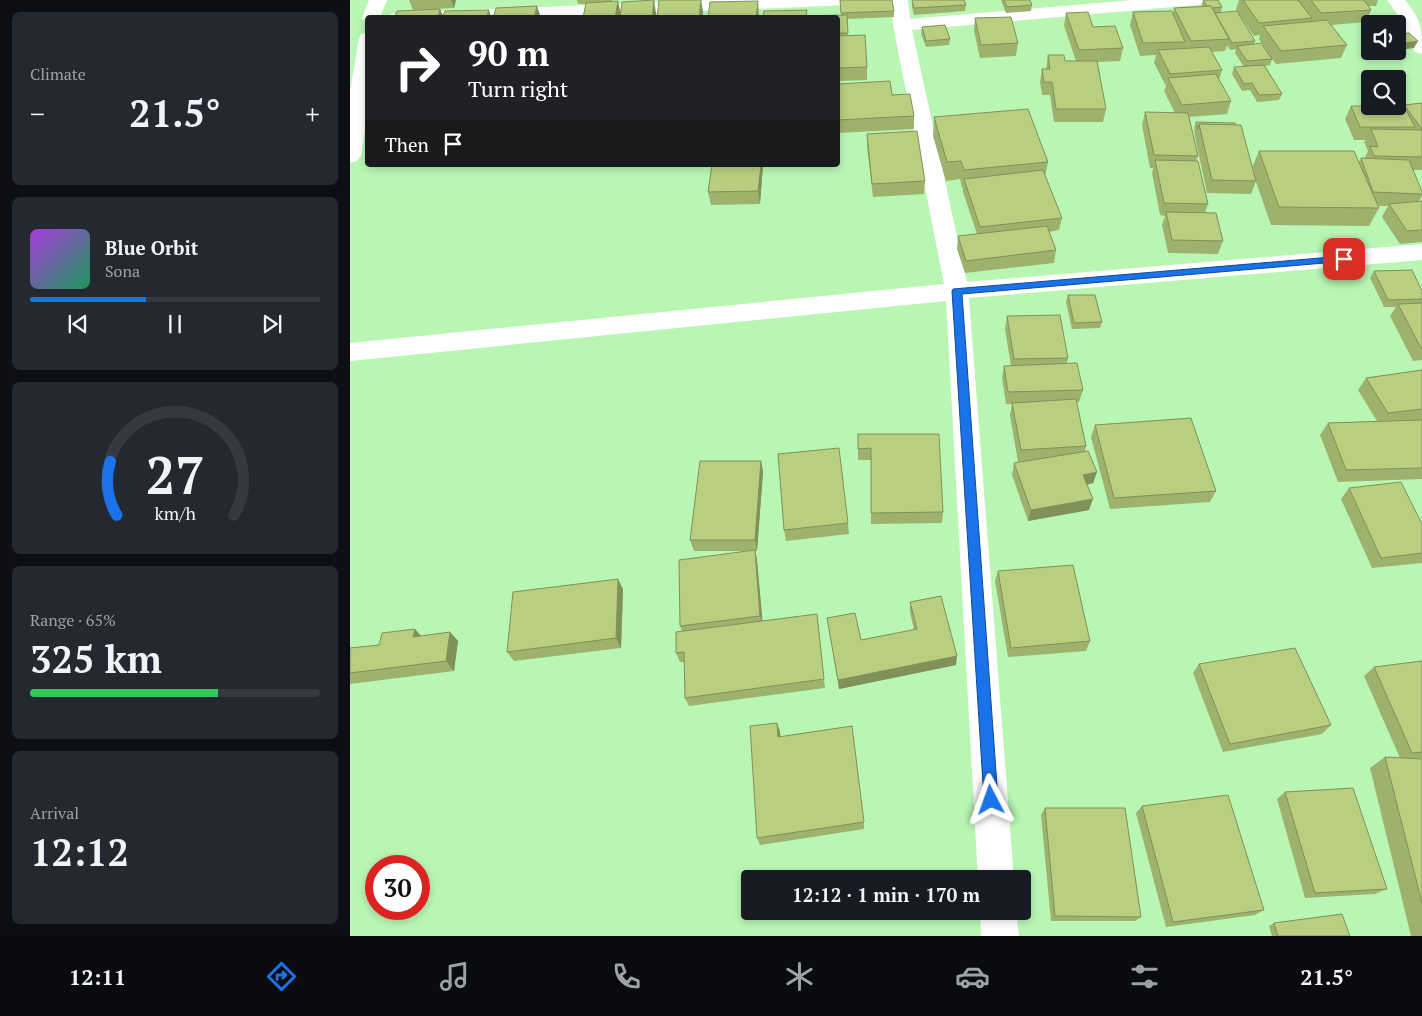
<!DOCTYPE html>
<html lang="en">
<head>
<meta charset="utf-8">
<style>
	:root { --surface:#171b24; --page:#242831; --text:#f1f3f6; --muted:#9ea1a6; --line:#363941; --accent:#1a73e8 }
	body { margin:0; font-family:"PT Serif",serif; background:var(--page); color:var(--text); height:100vh; display:flex; flex-direction:column; font-size:19px; white-space:nowrap }
	* { box-sizing:border-box; margin:0 }
	p { font-size:16px; color:var(--muted) }
	.icon { flex:none; width:28px; height:28px; fill:none; stroke:currentColor; stroke-width:2; stroke-linecap:round; stroke-linejoin:round }
	.map { position:relative; flex:1; overflow:hidden }
	.side { display:flex; flex-direction:column; gap:12px; padding:12px; background:#0d0f14; width:350px }
	.side>* { flex:none }
	.hud { position:absolute; left:15px; top:15px; width:475px; height:152px; border-radius:5px; box-shadow:0 2px 8px #0003; background:#202124; color:#fff; overflow:hidden }
	.controls { position:absolute; left:1011px; top:15px; display:grid; gap:10px }
	.controls a { display:grid; place-items:center; width:45px; height:45px; border-radius:5px; background:var(--surface); box-shadow:0 2px 8px #0003; font-size:25px }
	.speed { position:absolute; left:15px; top:855px; display:flex; gap:10px; font-size:25px; font-weight:700; text-align:center }
	.speed>* { display:grid; place-content:center; width:65px; height:65px; border-radius:50%; background:var(--surface); box-shadow:0 2px 8px #0003; line-height:1 }
	.speed .limit { border:8px solid #d22; background:#fff; color:#111 }
	.pin { position:absolute; display:grid; place-items:center; width:42px; height:42px; color:#fff; margin:-21px; border-radius:10px; box-shadow:0 2px 8px #0006 }
	.me { position:absolute; width:55px; margin:-28px; rotate:356deg; stroke-linejoin:round; filter:drop-shadow(0 0 4px #0008) }
	.turn { display:flex; align-items:center; gap:18px; height:105px; padding:0 20px; font-size:22px }
	.turn .icon { width:65px; height:65px; stroke-width:2.5 }
	.turn b { display:block; font-size:35px; line-height:42px }
	.then { display:flex; align-items:center; height:48px; padding:0 20px; background:#0003; gap:10px; font-size:19px }
	.big { font-size:38px; font-weight:800; line-height:1.1 }
	.side .card { flex:1; display:flex; flex-direction:column; justify-content:center; gap:8px; min-width:0; padding:0 18px; border-radius:8px; background:var(--page) }
	.side .dial { align-items:center; gap:0 }
	.dial svg { height:130px; overflow:visible; fill:none; stroke:var(--line); stroke-width:7; stroke-linecap:round; text-anchor:middle }
	.dial text { fill:var(--text); stroke:none }
	.song { display:flex; align-items:center; gap:15px }
	.cover { width:60px; height:60px; border-radius:8px; background:linear-gradient(135deg,hsl(280 70% 55%),hsl(150 70% 35%)) }
	.played { height:5px; border-radius:2px; background:linear-gradient(90deg,var(--accent) 40%,var(--line) 40%) }
	.keys { display:flex; justify-content:space-around; direction:ltr }
	.heat { display:flex; justify-content:space-between; align-items:center; font-size:28px; direction:ltr }
	.charge { height:8px; border-radius:4px; background:linear-gradient(90deg,#34c759 65%,var(--line) 0) }
	.trip { position:absolute; left:391px; top:870px; width:290px; height:50px; border-radius:5px; background:var(--surface); box-shadow:0 2px 8px #0003; font-weight:800; line-height:50px; text-align:center }
	.tab-bar { display:flex; height:80px; justify-content:space-around; align-items:center; background:#090b0e; color:var(--muted) }
	.tab-bar .icon { width:35px; height:35px }
	.tab-bar .selected { color:var(--accent) }
	.tab-bar b { font-size:22px; color:var(--text) }
	main { display:flex; flex:1; min-height:0 }
	.map>svg:first-child { display:block }
	.lines { fill:none; stroke-linecap:round; stroke-linejoin:round }
	.street { fill:#fff; fill-rule:evenodd }
	.wall { fill:#9db26d }
	.shaded-wall { fill:#809159 }
	.building { fill:#b7cf7f; stroke:#809159 }
	.route { fill:#1a73e8; stroke:#114b97 }
</style>
</head>
<body>
<main>
<section class="side">
<div class="card"><p>Climate</p>
<div class="heat"><a>−</a><b class="big">21.5°</b><a>+</a></div>
</div>
<div class="card">
<div class="song"><i class="cover"></i><div><b>Blue Orbit</b><p>Sona</p></div></div>
<div class="played"></div>
<div class="keys"><svg class="icon" aria-label="previous" viewBox="0 0 24 24"><path d="M18 5L8 12l10 7zM5 5v14"/></svg><svg class="icon" aria-label="pause" viewBox="0 0 24 24"><path d="M8 5v14M16 5v14"/></svg><svg class="icon" aria-label="next" viewBox="0 0 24 24"><path d="M6 5l10 7-10 7zM19 5v14"/></svg></div>
</div>
<div class="card dial"><svg viewBox="0 0 100 80">
<path d="M14 69A42 42 0 1 1 86 69"/>
<path d="M14 69A42 42 0 0 1 10 36" stroke="#1a73e8"/>
<text x="50" y="56" font-size="32" font-weight="700">27</text>
<text x="50" y="72" font-size="11">km/h</text>
</svg></div>
<div class="card"><p>Range · 65%</p><b class="big">325 km</b><div class="charge"></div></div>
<div class="card"><p>Arrival</p><b class="big">12:12</b></div>
</section>
<div class="map">
<svg width="1072" height="936" viewBox="0 0 1072 936">
	<rect width="100%" height="100%" fill="#b9f6b4"/>
	<g class="lines">
		<g class="street">
			<polygon points="19,0 37,0 30,18 18,18 18,23 12,18"/>
			<polygon points="362,0 506,0 503,4 497,5 194,18 37,18 40,14 46,13"/>
			<polygon points="540,0 558,0 560,19 783,0 855,0 852,4 846,5 562,30 617,282 1072,244 1072,260 619,298 664,879 628,879 596,301 0,361 0,343 594,284 543,25"/>
			<path d="M1037,0H1055C1072,21 1072,28 1072,54L1065,52L1063,48L1047,14Z"/>
			<polygon points="18,33 18,107 11,156 7,161 0,163 0,91 9,38 11,34"/>
			<polygon points="630,911 666,911 669,936 631,936"/>
		</g>
	</g>
	<g class="wall">
		<polygon points="59,0 106,0 104,8 63,10"/>
		<polygon points="227,0 262,0 262,1 270,12 306,13 233,18 236,4 228,4"/>
		<polygon points="490,0 544,11 544,17 497,19 498,36 517,67 517,80 488,81 488,18 413,18 457,10 457,16 491,15"/>
		<polygon points="562,0 616,5 615,11 564,15 562,7"/>
		<polygon points="651,0 680,0 682,5 681,11 656,13"/>
		<polygon points="853,0 872,7 871,12 905,41 904,44 919,54 909,39 910,35 904,36 886,10 889,0 948,0 949,1 949,0 1028,0 1026,6 1019,6 1021,10 1016,22 981,25 997,45 991,58 926,64 922,59 920,65 915,66 932,94 929,100 907,102 900,90 892,91 882,74 884,67 894,67 885,53 886,49 880,50 877,45 875,51 862,52 872,70 869,80 881,101 877,114 839,117 848,156 846,161 858,204 855,213 873,241 868,254 818,253 812,225 815,216 810,215 802,173 803,168 800,168 792,125 795,112 825,113 814,91 816,86 804,63 806,55 790,56 780,25 783,12 823,13 824,8 851,7"/>
		<polygon points="716,13 743,27 773,48 770,61 747,62 756,109 753,122 704,122 700,95 692,95 690,82 692,69 696,69 698,55 715,61 726,61 714,26"/>
		<polygon points="625,18 668,43 666,56 630,58 624,31"/>
		<polygon points="572,27 600,39 599,45 576,47 571,34"/>
		<polygon points="1020,39 1020,48 1017,45"/>
		<polygon points="488,84 542,95 564,116 564,129 488,133"/>
		<polygon points="1072,103 1072,170 1063,170 1072,192 1072,196 1069,201 1072,201 1072,242 1050,244 1032,217 1038,206 1028,206 1029,208 1019,226 921,225 905,179 906,181 901,194 857,193 845,137 844,128 846,122 902,168 909,151 1009,162 1011,158 1014,159 1018,151 1014,142 1016,140 1004,140 995,119 1001,106 1053,106 1054,105"/>
		<polygon points="584,117 698,162 695,177 712,218 709,230 699,232 706,250 704,263 615,273 607,249 608,236 627,234 613,192 613,188 612,188 610,179 596,181 583,136"/>
		<polygon points="517,134 575,181 574,194 523,197 517,147"/>
		<polygon points="413,165 410,204 361,205 358,192"/>
		<polygon points="1024,271 1072,291 1072,360 1063,361 1040,316 1046,307 1034,307 1020,278"/>
		<polygon points="718,295 752,322 750,328 722,329 716,302"/>
		<polygon points="657,316 718,358 717,363 733,390 729,402 726,402 736,446 735,451 747,472 743,483 737,485 739,510 678,521 662,475 664,463 678,461 668,462 660,415 662,404 656,404 652,378 654,366 661,366 655,329"/>
		<polygon points="1072,370 1072,479 988,482 970,435 978,423 1027,421 1008,390 1016,378"/>
		<polygon points="745,425 866,491 860,502 760,509 741,437"/>
		<polygon points="508,434 593,512 592,523 521,524 521,460 508,460"/>
		<polygon points="411,461 413,472 407,551 405,551 407,560 412,621 467,614 475,688 339,706 335,698 334,662 330,662 326,653 332,631 330,626 397,551 344,551 340,540"/>
		<polygon points="999,488 1072,524 1072,563 1022,568 991,499"/>
		<polygon points="498,523 499,534 436,541 434,530"/>
		<polygon points="648,571 740,641 736,651 658,657 645,581"/>
		<polygon points="273,589 271,648 164,661 157,652"/>
		<polygon points="560,602 606,665 489,689 477,618 511,640 564,630 560,612"/>
		<polygon points="100,632 108,641 104,671 0,684 0,648 29,645 71,636"/>
		<polygon points="1072,661 1072,758 1066,759 1072,759 1072,936 1061,936 1020,768 1035,757 1050,758 1014,676 1024,667"/>
		<polygon points="849,664 981,725 972,734 873,752 843,673"/>
		<polygon points="430,731 430,737 514,822 514,829 410,845 407,838"/>
		<polygon points="935,792 1037,889 1025,894 955,898 927,799"/>
		<polygon points="792,806 914,910 905,915 816,927 786,813"/>
		<polygon points="695,808 791,917 785,921 701,921 691,815"/>
		<polygon points="924,923 1000,936 922,936 919,926"/>
	</g>
	<g class="shaded-wall">
		<polygon points="101,0 106,0 104,8"/>
		<polygon points="304,0 306,13 306,18 302,18"/>
		<polygon points="351,0 353,11 353,18 349,18"/>
		<polygon points="268,1 271,14 270,18 265,18"/>
		<polygon points="408,1 409,18 406,18"/>
		<polygon points="187,6 191,18 184,18"/>
		<polygon points="90,9 94,18 88,18"/>
		<polygon points="139,10 141,18 136,18"/>
		<polygon points="1068,41 1064,48 1048,50 1048,44"/>
		<polygon points="1026,51 1039,51 1025,53"/>
		<polygon points="411,165 413,165 410,204 408,191"/>
		<polygon points="411,461 413,472 407,551 405,540"/>
		<polygon points="747,472 743,483 730,486 733,475"/>
		<polygon points="743,499 739,510 678,521 681,510"/>
		<polygon points="405,550 407,560 413,626 410,616"/>
		<polygon points="268,579 273,589 271,648 266,638"/>
		<polygon points="65,629 74,639 63,637"/>
		<polygon points="100,632 108,641 104,671 96,661"/>
		<polygon points="607,656 606,665 489,689 488,680"/>
		<polygon points="427,723 430,731 431,745 428,737"/>
	</g>
	<g class="building">
		<polygon points="304,0 302,18 270,18 272,2"/>
		<polygon points="309,0 351,0 349,18 307,18"/>
		<polygon points="490,0 542,0 544,11 491,13"/>
		<polygon points="562,0 614,0 616,5 564,8"/>
		<polygon points="654,0 680,0 682,5 657,7"/>
		<polygon points="853,0 868,0 872,7 862,8 861,6 857,6"/>
		<polygon points="893,0 948,0 962,18 909,23"/>
		<polygon points="961,0 1014,0 1021,10 971,13"/>
		<polygon points="268,1 265,18 233,18 236,3"/>
		<polygon points="408,1 406,18 358,18 360,2"/>
		<polygon points="187,6 184,18 143,18 146,8"/>
		<polygon points="861,6 879,39 841,41 824,8"/>
		<polygon points="90,9 88,18 44,18 47,11"/>
		<polygon points="139,10 136,18 92,18 95,11"/>
		<polygon points="457,10 456,16 497,15 498,33 488,33 488,18 413,18 414,11"/>
		<polygon points="822,11 835,42 793,43 783,12"/>
		<polygon points="887,11 905,41 882,43 865,13"/>
		<polygon points="738,12 743,27 765,26 773,48 729,50 716,13"/>
		<polygon points="661,17 668,43 631,45 625,18"/>
		<polygon points="977,20 997,45 931,51 913,26"/>
		<polygon points="595,25 600,39 576,41 572,27"/>
		<polygon points="1059,33 1068,41 1048,44 1048,34"/>
		<polygon points="515,35 517,67 488,68 488,36"/>
		<polygon points="911,43 922,59 897,61 887,46"/>
		<polygon points="859,47 872,70 820,74 808,50"/>
		<polygon points="698,55 714,55 715,61 747,61 756,109 706,109 702,82 694,82 692,69 700,69"/>
		<polygon points="914,65 932,94 909,95 902,83 894,84 884,67"/>
		<polygon points="866,74 881,101 832,105 818,78"/>
		<polygon points="540,81 542,95 560,94 564,116 488,120 488,84"/>
		<polygon points="1072,103 1072,129 1054,105"/>
		<polygon points="1001,106 1054,106 1065,127 1010,127"/>
		<polygon points="678,109 698,162 614,170 611,161 597,162 584,117"/>
		<polygon points="795,112 838,113 848,156 804,155"/>
		<polygon points="846,122 885,123 886,125 849,124 848,129"/>
		<polygon points="849,124 891,125 906,181 862,180"/>
		<polygon points="1021,129 1072,130 1072,157 1024,156 1020,146 1028,147"/>
		<polygon points="567,131 575,181 522,184 517,134"/>
		<polygon points="18,142 18,149 15,150"/>
		<polygon points="909,151 1004,151 1029,208 929,207"/>
		<polygon points="1011,158 1059,160 1072,192 1072,194 1023,192"/>
		<polygon points="805,160 848,161 858,204 814,203"/>
		<polygon points="362,165 411,165 408,191 358,192"/>
		<polygon points="693,170 712,218 630,227 614,179"/>
		<polygon points="1072,201 1072,230 1057,231 1039,204"/>
		<polygon points="816,212 866,213 873,241 822,240"/>
		<polygon points="697,226 706,250 616,261 608,236"/>
		<polygon points="1062,270 1072,291 1072,299 1038,300 1024,271"/>
		<polygon points="718,295 745,295 752,322 724,323"/>
		<polygon points="1072,303 1072,348 1071,348 1048,304"/>
		<polygon points="710,315 718,358 664,359 657,316"/>
		<polygon points="727,363 733,390 658,392 654,366"/>
		<polygon points="1072,370 1072,409 1038,413 1016,378"/>
		<polygon points="726,399 736,446 671,450 662,403"/>
		<polygon points="841,418 866,491 764,498 745,425"/>
		<polygon points="1072,420 1072,468 996,470 978,423"/>
		<polygon points="508,434 589,434 593,512 521,513 521,448 508,449"/>
		<polygon points="489,448 498,523 434,530 428,454"/>
		<polygon points="738,451 747,472 733,475 743,499 681,510 664,463"/>
		<polygon points="350,461 411,461 405,540 340,540"/>
		<polygon points="1051,482 1072,524 1072,553 1031,558 999,488"/>
		<polygon points="405,550 410,616 330,626 329,560"/>
		<polygon points="723,565 740,641 661,648 648,571"/>
		<polygon points="268,579 266,638 157,652 163,592"/>
		<polygon points="591,596 607,656 488,680 477,618 505,613 511,640 567,629 560,602"/>
		<polygon points="467,614 474,679 335,698 334,652 326,653 326,632"/>
		<polygon points="65,629 63,637 100,632 96,661 0,673 0,648 29,645 32,633"/>
		<polygon points="945,648 981,725 880,744 849,664"/>
		<polygon points="1072,661 1072,752 1062,753 1024,667"/>
		<polygon points="427,723 428,737 502,726 514,822 407,838 400,726"/>
		<polygon points="1035,757 1072,759 1072,903"/>
		<polygon points="1003,788 1037,889 965,893 935,792"/>
		<polygon points="878,795 914,910 823,922 792,806"/>
		<polygon points="695,808 775,808 791,917 705,916"/>
		<polygon points="992,914 1000,936 928,936 924,923"/>
	</g>
	<polygon class="route" points="994,256 999,259 998,261 612,294 648,800 646,805 641,807 636,805 634,800 602,291 603,289"/>
</svg>
<div class="controls">
<a><svg class="icon" aria-label="sound" viewBox="0 0 24 24"><path d="M4 9h4l5-4v14l-5-4H4zM17 9q2 3 0 6"/></svg></a>
<a><svg class="icon" aria-label="search" viewBox="0 0 24 24"><circle cx="10" cy="10" r="6"/><path d="M15 15l6 6"/></svg></a>
</div>
<div class="speed"><div class="limit">30</div></div>
<div class="pin" style="left:994px;top:259px;background:#d93025"><svg class="icon" aria-label="arrive" viewBox="0 0 24 24"><path d="M6 21V4h12l-3 4 3 4H6"/></svg></div>
<svg class="me" style="left:641px;top:800px" viewBox="-20 -20 40 40"><path d="M0-17L14 15 0 8-14 15z" fill="#1a73e8" stroke="#fff" stroke-width="4"/></svg>
<div class="trip">12:12 · 1 min · 170 m</div>
<div class="hud">
<div class="turn"><svg class="icon" aria-label="right" viewBox="0 0 24 24"><path d="M7 20v-9h11M14 6l5 5-5 5"/></svg><div><b>90 m</b>Turn right</div></div>
<div class="then">Then<svg class="icon" aria-label="arrive" viewBox="0 0 24 24"><path d="M6 21V4h12l-3 4 3 4H6"/></svg></div>
</div>
</div>
</main>
<nav class="tab-bar">
<b>12:11</b>
<svg class="icon selected" aria-label="directions" viewBox="0 0 24 24"><path d="M12 3l9 9-9 9-9-9zM9 14v-3h6M13 9l2 2-2 2"/></svg>
<svg class="icon" aria-label="music" viewBox="0 0 24 24"><path d="M9 18V5l10-2v13"/><circle cx="6" cy="18" r="3"/><circle cx="16" cy="16" r="3"/></svg>
<svg class="icon" aria-label="phone" viewBox="0 0 24 24"><path d="M5 4h4l2 5-3 2q2 4 5 5l2-3 5 2v4C11 20 4 13 5 4z"/></svg>
<svg class="icon" aria-label="climate" viewBox="0 0 24 24"><path d="M12 3v18M4 7l16 10M4 17L20 7"/></svg>
<svg class="icon" aria-label="car" viewBox="0 0 24 24"><path d="M5 17H2v-5l4-1 3-4h7l3 4 3 1v5h-3M9 17h6M6 11h13"/><circle cx="7" cy="17" r="2"/><circle cx="17" cy="17" r="2"/></svg>
<svg class="icon" aria-label="filters" viewBox="0 0 24 24"><path d="M4 7h16M4 17h16"/><circle cx="9" cy="7" r="2"/><circle cx="15" cy="17" r="2"/></svg>
<b>21.5°</b>
</nav>
</body>
</html>
